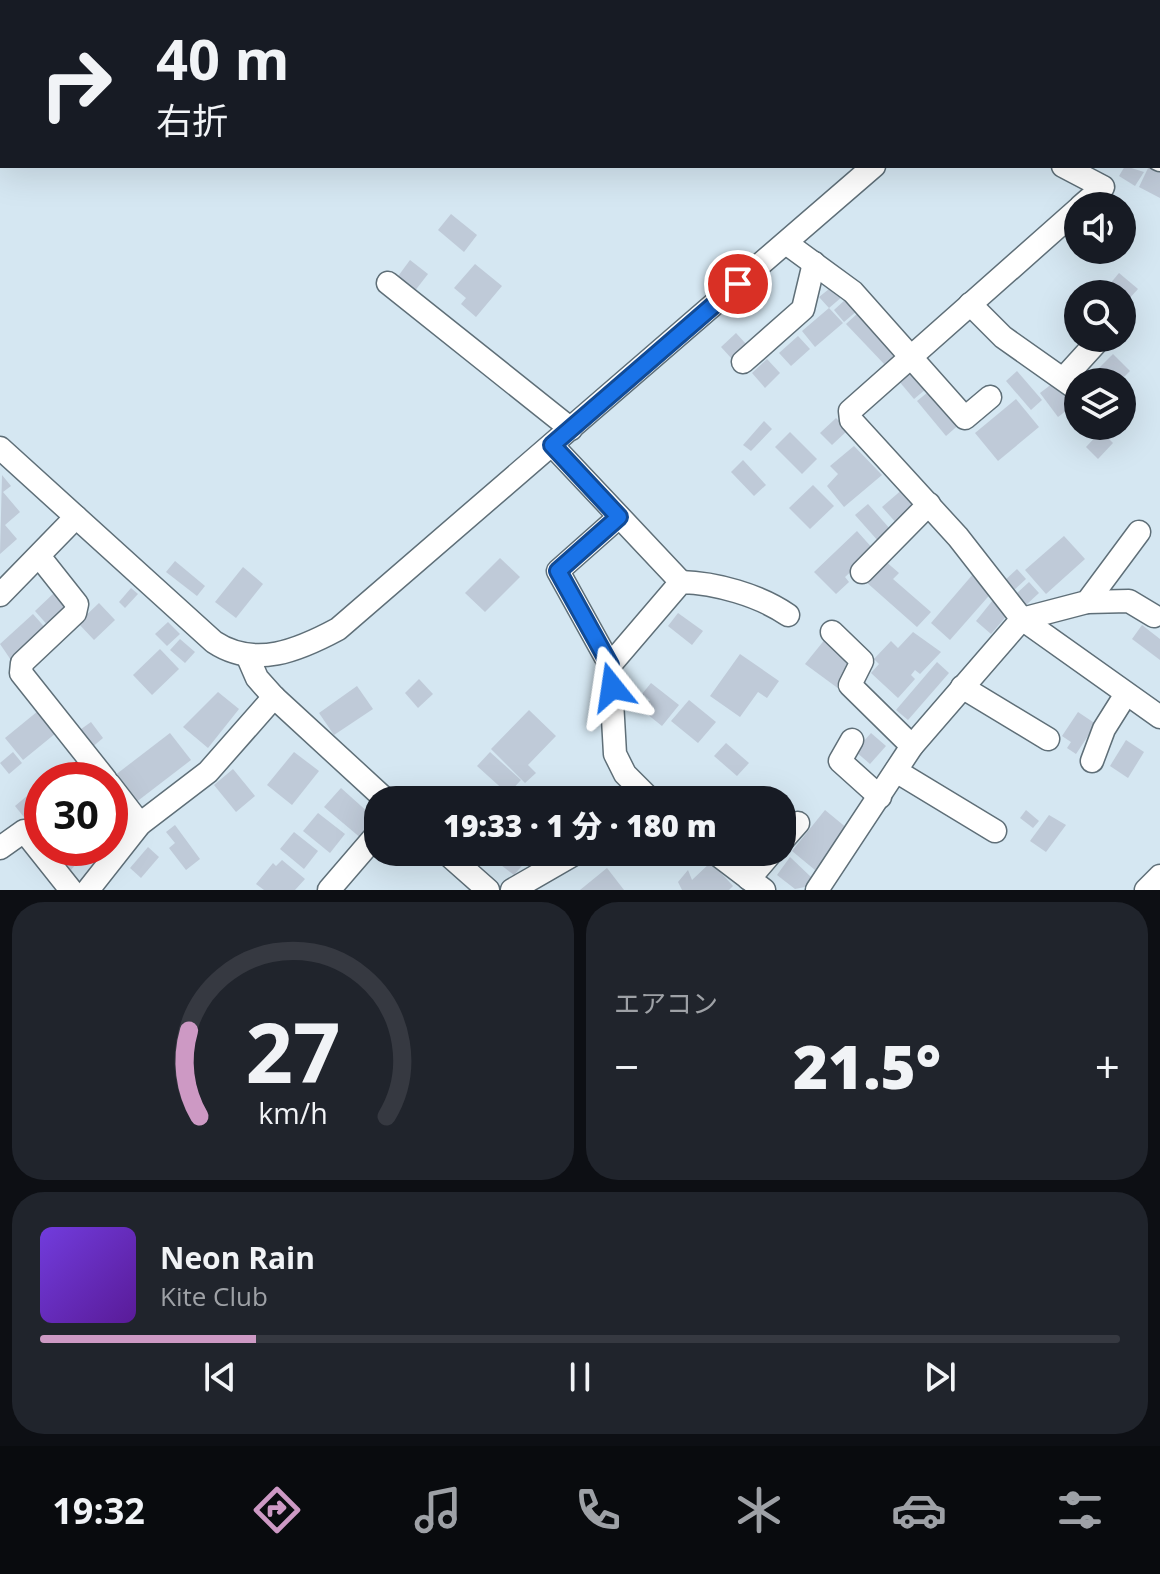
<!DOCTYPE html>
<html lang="ja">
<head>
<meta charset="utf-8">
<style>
	:root { --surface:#171b24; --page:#20242c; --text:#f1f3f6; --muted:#9ea1a6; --line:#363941; --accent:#cd99c4 }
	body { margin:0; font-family:"Open Sans","Noto Sans JP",sans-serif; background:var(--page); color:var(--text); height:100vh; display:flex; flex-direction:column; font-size:30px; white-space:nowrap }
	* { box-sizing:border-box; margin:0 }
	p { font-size:26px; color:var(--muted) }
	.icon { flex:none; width:44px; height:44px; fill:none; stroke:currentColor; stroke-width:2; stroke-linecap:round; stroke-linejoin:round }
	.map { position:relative; height:890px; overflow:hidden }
	.side { display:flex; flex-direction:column; gap:12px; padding:12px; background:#0d0f14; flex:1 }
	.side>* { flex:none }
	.hud { position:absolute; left:0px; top:0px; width:1160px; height:168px; box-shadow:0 8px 32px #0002; background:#171b24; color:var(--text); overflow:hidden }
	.buttons { position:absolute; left:1064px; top:192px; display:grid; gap:16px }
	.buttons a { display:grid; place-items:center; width:72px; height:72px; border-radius:50%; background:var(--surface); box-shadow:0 8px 32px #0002; font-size:40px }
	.speed { position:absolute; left:24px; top:762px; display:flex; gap:16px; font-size:40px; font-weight:700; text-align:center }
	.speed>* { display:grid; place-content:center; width:104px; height:104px; border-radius:50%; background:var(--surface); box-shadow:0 8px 32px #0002; line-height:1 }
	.speed .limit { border:12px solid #d22; background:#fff; color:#111 }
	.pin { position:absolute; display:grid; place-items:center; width:68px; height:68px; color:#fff; margin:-34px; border:4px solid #fff; border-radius:50%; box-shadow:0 2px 8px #0007 }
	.me { position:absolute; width:88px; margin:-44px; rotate:345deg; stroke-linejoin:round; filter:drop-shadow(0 0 6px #0008) }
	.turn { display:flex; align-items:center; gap:28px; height:168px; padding:0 24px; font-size:36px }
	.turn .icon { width:104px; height:104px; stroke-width:2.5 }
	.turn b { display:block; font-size:56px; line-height:68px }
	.big { font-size:60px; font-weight:800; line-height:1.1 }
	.side .tile { flex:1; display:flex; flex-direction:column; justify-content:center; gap:12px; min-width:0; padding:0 28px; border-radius:32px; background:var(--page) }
	.side .dial { align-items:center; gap:0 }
	.dial svg { height:208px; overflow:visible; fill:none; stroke:var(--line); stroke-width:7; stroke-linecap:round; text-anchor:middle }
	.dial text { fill:var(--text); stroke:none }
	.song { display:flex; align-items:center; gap:24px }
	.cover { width:96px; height:96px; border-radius:12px; background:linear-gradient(135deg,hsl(260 70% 55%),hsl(270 70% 35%)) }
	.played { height:8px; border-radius:4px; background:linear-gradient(90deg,var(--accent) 20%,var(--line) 20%) }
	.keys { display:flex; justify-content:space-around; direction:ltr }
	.heat { display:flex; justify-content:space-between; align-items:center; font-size:44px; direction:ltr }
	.side .tiles { flex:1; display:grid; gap:12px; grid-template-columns:1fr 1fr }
	.tile:last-child { grid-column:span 2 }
	.trip { position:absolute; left:364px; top:786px; width:432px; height:80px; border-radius:32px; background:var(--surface); box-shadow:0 8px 32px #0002; font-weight:800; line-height:80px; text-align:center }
	.tab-bar { display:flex; height:128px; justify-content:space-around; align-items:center; background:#090b0e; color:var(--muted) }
	.tab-bar .icon { width:56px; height:56px }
	.tab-bar .current { color:var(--accent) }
	.tab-bar b { font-size:36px; color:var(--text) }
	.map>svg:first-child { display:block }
	.building { fill:#bfcad8 }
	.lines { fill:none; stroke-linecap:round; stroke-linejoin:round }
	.minor-casing { stroke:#5f6f78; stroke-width:25 }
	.minor { stroke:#fff; stroke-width:22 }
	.route-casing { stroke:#114b97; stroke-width:20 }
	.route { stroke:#1a73e8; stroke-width:14 }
</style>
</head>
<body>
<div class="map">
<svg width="1160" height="890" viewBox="0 0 1160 890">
	<rect width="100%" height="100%" fill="#d5e7f2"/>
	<g class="building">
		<polygon points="1125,166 1144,172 1135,186 1119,176"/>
		<polygon points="1149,166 1160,168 1160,198 1139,187"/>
		<polygon points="451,214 477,235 464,252 438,230"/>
		<polygon points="410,260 428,274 414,292 396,279"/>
		<polygon points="475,264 502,286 476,317 461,304 466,298 454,288"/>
		<polygon points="1119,273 1138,289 1127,301 1109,285"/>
		<polygon points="834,285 843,296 829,308 843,323 815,347 802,331 829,308 819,297"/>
		<polygon points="847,298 858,310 844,322 834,310"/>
		<polygon points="858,313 898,354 886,366 846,324"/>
		<polygon points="736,333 747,345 732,359 721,347"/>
		<polygon points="798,336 810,349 791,366 779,353"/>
		<polygon points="1113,354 1130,371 1119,382 1099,382 1092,375"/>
		<polygon points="767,359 780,373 765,388 752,373"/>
		<polygon points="916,365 932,384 914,399 898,380"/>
		<polygon points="1017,371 1042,400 1031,410 1006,381"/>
		<polygon points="1057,380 1075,404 1058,417 1040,393"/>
		<polygon points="933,388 962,422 946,436 917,401"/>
		<polygon points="1016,399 1039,427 998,461 975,433"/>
		<polygon points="836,418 848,430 832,445 820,433"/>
		<polygon points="764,421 772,429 751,451 743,445"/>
		<polygon points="1101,431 1113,443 1098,459 1086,447"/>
		<polygon points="790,432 817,459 802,474 775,447"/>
		<polygon points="854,446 882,475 844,507 827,486 838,474 830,466"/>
		<polygon points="743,460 766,485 754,496 731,472"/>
		<polygon points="2,475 11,486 3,492 20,512 5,525 17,539 0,554"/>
		<polygon points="813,485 834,506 810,529 789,508"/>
		<polygon points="904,488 920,506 899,526 882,507"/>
		<polygon points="868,504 891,530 879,542 855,515"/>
		<polygon points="857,531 874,550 845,577 849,582 836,594 814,572"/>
		<polygon points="1064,536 1085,559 1046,594 1025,570"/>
		<polygon points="500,558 520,577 485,612 465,593"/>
		<polygon points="884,560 899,573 893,579 931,612 917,627 865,581"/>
		<polygon points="175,561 205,586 197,596 166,572"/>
		<polygon points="243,567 263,584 236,618 215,602"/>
		<polygon points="1017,569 1026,579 1012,592 1003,582"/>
		<polygon points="974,573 994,590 950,640 931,623"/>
		<polygon points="1029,582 1039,593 1026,605 1016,594"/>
		<polygon points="131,588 138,594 125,608 119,602"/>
		<polygon points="54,593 69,610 50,628 35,611"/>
		<polygon points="993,600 1009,613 991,634 976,621"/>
		<polygon points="99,603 115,620 94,640 78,623"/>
		<polygon points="678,613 703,631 692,645 668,626"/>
		<polygon points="33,614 48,631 13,663 0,644"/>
		<polygon points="168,622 180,634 167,646 155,634"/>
		<polygon points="1142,625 1160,639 1160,660 1132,639"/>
		<polygon points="913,632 941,652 920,674 915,670 911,675 915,679 898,698 871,673 879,664 874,659 891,641 898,648"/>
		<polygon points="826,638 859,663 839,689 805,664"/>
		<polygon points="180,639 195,652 185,663 170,650"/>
		<polygon points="160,649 179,669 152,695 133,675"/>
		<polygon points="740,654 779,681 767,698 758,692 740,717 710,696"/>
		<polygon points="937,662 949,673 908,720 896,710"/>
		<polygon points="419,679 433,694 418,708 405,693"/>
		<polygon points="651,683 679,705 662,726 642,710 650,700 642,694"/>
		<polygon points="357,686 373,709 334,735 319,713"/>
		<polygon points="218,692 239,709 208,748 183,727"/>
		<polygon points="689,700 716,722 698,743 671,721"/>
		<polygon points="529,710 556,736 528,765 536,773 525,783 491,749"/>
		<polygon points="38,711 56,733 23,760 5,738"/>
		<polygon points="1078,712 1096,724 1076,754 1067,748 1071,742 1062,736"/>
		<polygon points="91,722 103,738 90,749 77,732"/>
		<polygon points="170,733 191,760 135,803 114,776"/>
		<polygon points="871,733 886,746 870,764 855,751"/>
		<polygon points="1126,740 1144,752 1128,778 1110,766"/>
		<polygon points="726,743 749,763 737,776 714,756"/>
		<polygon points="13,752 22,763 9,774 0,763"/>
		<polygon points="294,752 319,771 292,805 267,785"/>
		<polygon points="490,752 521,780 508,794 477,766"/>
		<polygon points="233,769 255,796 236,812 214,785"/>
		<polygon points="40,785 42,817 31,826 15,806"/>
		<polygon points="341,788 370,814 373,828 362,839 324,807"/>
		<polygon points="825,810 848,829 815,870 792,851"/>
		<polygon points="1026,810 1039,821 1033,828 1020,818"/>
		<polygon points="318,813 345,834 330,853 303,831"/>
		<polygon points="1049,815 1066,825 1046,852 1030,841"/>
		<polygon points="175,825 200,859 186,870 169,848 175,843 166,832"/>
		<polygon points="294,832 318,851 304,869 280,849"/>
		<polygon points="148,847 159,857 141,878 130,868"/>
		<polygon points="66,848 82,857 71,870 57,859"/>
		<polygon points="484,852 516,852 527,860 514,875"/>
		<polygon points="521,852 561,852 537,867"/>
		<polygon points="790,857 811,877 805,887 795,889 777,875"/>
		<polygon points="282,860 305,879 295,890 264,890 256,884 273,863 276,866"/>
		<polygon points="711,862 733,886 729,890 682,890 678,882 688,870 692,880"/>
		<polygon points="607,868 624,890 580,890"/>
	</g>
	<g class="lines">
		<g class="minor-casing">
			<g id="minor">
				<polyline points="1064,2 1066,0"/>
				<polyline points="0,4 3,0"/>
				<polyline points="1158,159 1160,160"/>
				<polyline points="1063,166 1103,187 1081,206"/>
				<polyline points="1078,209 850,411 851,420 958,537 1022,619 1160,717"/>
				<polyline points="786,243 853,292 965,418 990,397"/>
				<polyline points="388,283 571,429"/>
				<polyline points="970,304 1003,337 1078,390"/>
				<polyline points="743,362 803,309 814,263"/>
				<polyline points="1064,378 1095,344"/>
				<polyline points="552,445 681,582"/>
				<path d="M0,448L214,642C255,669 299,650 338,629L874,166"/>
				<polyline points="619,517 558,571 610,665 615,754 625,774 651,800"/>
				<polyline points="39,556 77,604 75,613 22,663 21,673 106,780"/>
				<polyline points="862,572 929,504"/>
				<polyline points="0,595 76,517"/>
				<polyline points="1087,602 1129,601 1154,616"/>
				<polyline points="832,632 862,661 850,685 912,746"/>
				<polyline points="247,655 257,678 274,697 386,800"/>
				<path d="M610,665L681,582C716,583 759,595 788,615"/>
				<polyline points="962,687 1048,739"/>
				<polyline points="852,740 840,761 880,797"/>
				<polyline points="1092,761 1104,729 1126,694"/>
				<polyline points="896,771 995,831"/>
				<polyline points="110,785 140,824"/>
				<polyline points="782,841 798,823"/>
				<polyline points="0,848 24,831 71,890"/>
				<polyline points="445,852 488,890"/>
				<polyline points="714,852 764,890"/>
				<polyline points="749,879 772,852"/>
				<polyline points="88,890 140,824 208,772 274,697"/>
				<polyline points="329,890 378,833"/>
				<polyline points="512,890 578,852"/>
				<polyline points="817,890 912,746 1022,619 1087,602 1139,532"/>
				<polyline points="1146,890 1160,876"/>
			</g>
		</g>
		<use href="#minor" class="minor"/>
	</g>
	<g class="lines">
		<g class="route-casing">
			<polyline id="route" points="612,687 610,665 558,571 619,517 552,445 738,284"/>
		</g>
		<use href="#route" class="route"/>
	</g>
</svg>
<div class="buttons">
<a><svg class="icon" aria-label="sound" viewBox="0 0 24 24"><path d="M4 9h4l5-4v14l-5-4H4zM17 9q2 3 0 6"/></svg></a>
<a><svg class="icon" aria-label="search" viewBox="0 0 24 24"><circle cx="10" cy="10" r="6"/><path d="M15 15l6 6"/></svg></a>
<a><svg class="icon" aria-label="layers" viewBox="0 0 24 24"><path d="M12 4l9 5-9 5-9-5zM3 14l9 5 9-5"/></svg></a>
</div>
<div class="speed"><div class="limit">30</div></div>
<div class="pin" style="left:738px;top:284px;background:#d93025"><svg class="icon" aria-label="arrive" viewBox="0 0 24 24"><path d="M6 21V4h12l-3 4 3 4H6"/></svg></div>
<svg class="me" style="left:612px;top:687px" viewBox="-20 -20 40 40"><path d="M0-17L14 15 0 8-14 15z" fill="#1a73e8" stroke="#fff" stroke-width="4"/></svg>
<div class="trip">19:33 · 1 分 · 180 m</div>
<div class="hud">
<div class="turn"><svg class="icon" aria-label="right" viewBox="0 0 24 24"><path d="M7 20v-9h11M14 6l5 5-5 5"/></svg><div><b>40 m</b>右折</div></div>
</div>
</div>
<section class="side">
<div class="tiles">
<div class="tile dial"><svg viewBox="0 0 100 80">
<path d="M14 69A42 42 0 1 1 86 69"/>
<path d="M14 69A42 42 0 0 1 10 36" stroke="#cd99c4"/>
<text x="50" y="56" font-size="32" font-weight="700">27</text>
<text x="50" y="72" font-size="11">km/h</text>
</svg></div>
<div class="tile"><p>エアコン</p>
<div class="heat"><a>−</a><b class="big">21.5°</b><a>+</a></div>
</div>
<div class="tile">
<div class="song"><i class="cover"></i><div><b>Neon Rain</b><p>Kite Club</p></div></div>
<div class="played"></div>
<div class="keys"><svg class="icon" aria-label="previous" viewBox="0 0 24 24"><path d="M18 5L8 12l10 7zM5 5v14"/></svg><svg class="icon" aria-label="pause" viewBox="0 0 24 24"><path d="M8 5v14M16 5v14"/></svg><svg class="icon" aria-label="next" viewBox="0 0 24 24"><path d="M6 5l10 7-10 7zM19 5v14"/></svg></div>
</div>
</div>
</section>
<nav class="tab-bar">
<b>19:32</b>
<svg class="icon current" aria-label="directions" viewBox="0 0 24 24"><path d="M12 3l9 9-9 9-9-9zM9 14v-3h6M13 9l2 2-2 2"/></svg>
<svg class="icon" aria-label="music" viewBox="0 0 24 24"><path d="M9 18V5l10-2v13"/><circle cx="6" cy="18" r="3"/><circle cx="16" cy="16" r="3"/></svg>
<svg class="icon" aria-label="phone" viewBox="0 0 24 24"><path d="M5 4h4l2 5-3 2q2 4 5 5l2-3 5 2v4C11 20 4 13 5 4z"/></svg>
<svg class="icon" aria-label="climate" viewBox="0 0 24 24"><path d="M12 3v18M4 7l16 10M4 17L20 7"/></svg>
<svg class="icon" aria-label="car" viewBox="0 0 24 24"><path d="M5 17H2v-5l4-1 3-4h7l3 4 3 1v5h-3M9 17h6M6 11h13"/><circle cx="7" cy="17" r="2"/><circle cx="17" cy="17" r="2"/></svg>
<svg class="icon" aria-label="filters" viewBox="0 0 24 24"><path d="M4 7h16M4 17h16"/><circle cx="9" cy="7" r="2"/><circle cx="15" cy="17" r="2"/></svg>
</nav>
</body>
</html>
